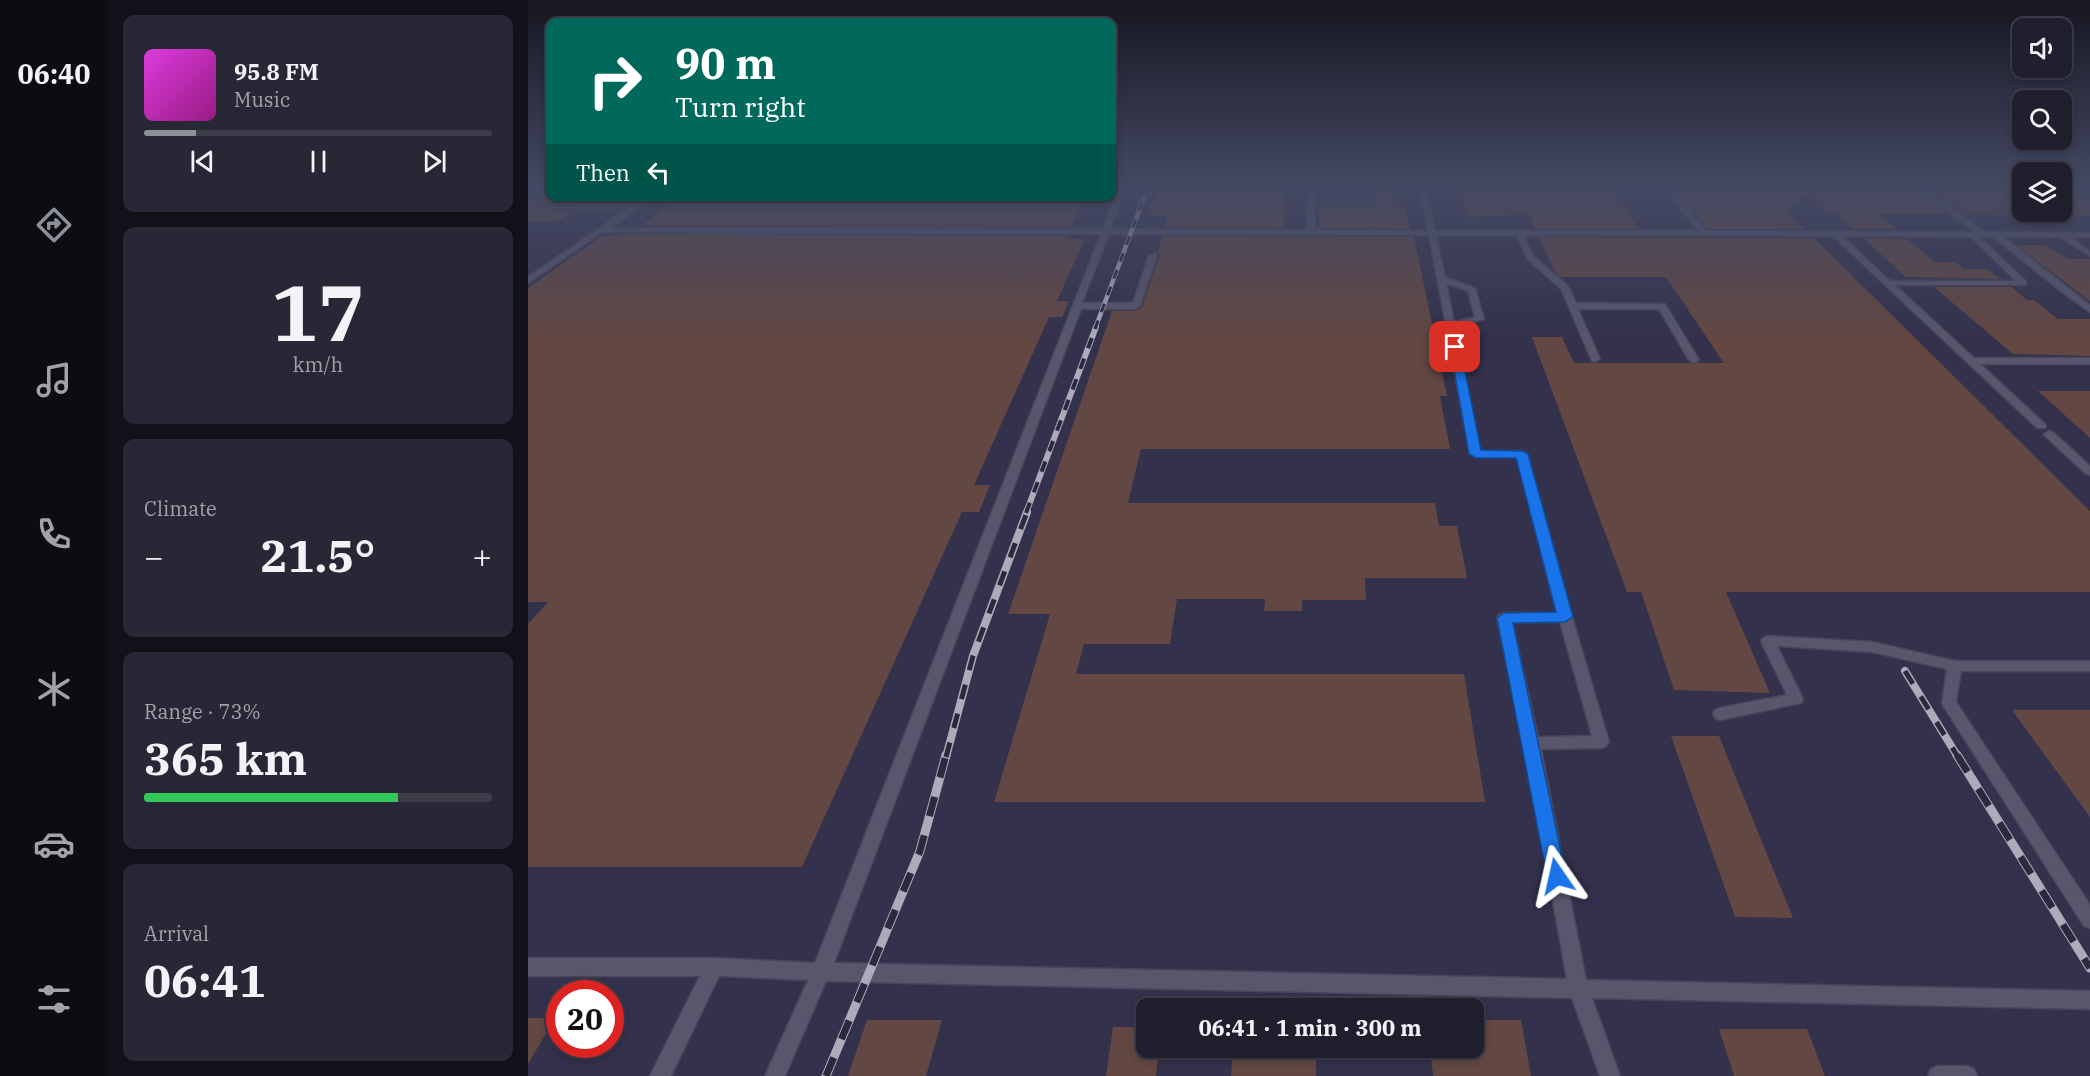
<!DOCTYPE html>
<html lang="en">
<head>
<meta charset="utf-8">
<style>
	:root { --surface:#201f2e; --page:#282736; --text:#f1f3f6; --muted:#a2a2aa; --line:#3d3d4a; --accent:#8c9099 }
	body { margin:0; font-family:"IBM Plex Serif",serif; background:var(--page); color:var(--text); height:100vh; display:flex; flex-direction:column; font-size:22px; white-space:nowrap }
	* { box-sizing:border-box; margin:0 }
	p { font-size:20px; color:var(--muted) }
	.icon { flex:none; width:33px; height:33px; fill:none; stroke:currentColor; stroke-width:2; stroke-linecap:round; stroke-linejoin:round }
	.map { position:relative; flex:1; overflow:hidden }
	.details { display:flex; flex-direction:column; gap:15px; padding:15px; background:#121119; width:420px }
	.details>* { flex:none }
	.guide { position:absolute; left:18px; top:18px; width:570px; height:183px; border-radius:12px; box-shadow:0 3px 9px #0003,0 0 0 2px var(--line); background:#00695c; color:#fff; overflow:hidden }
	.controls { position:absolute; left:1484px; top:18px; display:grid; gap:12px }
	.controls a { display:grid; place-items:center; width:60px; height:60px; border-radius:12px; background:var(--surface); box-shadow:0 3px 9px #0003,0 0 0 2px var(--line); font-size:30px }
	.speed { position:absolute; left:18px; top:980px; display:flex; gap:12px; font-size:30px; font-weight:700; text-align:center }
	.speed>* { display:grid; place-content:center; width:78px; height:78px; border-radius:50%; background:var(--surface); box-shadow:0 3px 9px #0003,0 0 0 2px var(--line); line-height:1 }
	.speed .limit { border:9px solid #d22; background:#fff; color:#111 }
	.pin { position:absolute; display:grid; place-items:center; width:51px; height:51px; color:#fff; margin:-26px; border-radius:12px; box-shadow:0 3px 9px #0006 }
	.me { position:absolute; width:66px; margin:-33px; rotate:349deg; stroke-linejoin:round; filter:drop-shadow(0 0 4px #0008) }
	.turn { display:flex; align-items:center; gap:21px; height:126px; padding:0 30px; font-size:27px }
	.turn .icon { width:78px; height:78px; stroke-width:2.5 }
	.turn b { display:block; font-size:42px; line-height:51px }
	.then { display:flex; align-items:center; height:57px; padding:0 30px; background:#0003; gap:12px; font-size:22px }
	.big { font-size:45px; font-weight:700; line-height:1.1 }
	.details .widget { flex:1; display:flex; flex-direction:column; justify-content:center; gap:9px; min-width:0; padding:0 21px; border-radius:12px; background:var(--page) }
	.details .dial { align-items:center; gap:0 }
	.dial b { font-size:78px; line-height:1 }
	.song { display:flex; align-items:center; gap:18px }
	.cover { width:72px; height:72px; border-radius:9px; background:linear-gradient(135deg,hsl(300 70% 55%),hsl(310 70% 35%)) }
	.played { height:6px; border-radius:3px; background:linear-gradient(90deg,var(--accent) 15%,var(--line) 15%) }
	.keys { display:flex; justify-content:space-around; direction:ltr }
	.heat { display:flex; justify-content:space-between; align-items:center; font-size:33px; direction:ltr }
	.charge { height:9px; border-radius:4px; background:linear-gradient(90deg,#34c759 73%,var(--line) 0) }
	.trip { position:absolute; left:608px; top:998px; width:348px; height:60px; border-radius:12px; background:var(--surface); box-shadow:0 3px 9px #0003,0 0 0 2px var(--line); font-weight:700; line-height:60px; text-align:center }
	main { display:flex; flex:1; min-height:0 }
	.menu { display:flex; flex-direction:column; width:108px; justify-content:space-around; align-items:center; background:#0d0c12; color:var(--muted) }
	.menu .icon { width:42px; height:42px }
	.menu .current { color:var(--accent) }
	.menu b { font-size:27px; color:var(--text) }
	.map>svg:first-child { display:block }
	.built { fill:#33314c; fill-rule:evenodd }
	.building { fill:#624743 }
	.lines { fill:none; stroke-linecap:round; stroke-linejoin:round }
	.lane-casing { stroke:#474557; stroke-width:3 }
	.lane { fill:#57566d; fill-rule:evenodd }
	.rail-far3-casing { stroke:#ababbb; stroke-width:4.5 }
	.rail-far2-casing { stroke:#ababbb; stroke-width:6 }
	.rail-far1-casing { stroke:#ababbb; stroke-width:8 }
	.rail-casing { stroke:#ababbb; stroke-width:9 }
	.rail-far3 { stroke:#2a293e; stroke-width:3; stroke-dasharray:9; stroke-linecap:butt }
	.rail-far2 { stroke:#2a293e; stroke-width:4; stroke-dasharray:11; stroke-linecap:butt }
	.rail-far1 { stroke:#2a293e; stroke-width:5; stroke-dasharray:15; stroke-linecap:butt }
	.rail { stroke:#2a293e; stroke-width:7; stroke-dasharray:20; stroke-linecap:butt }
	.route { fill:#1a73e8; stroke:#114b97; stroke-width:1.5 }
</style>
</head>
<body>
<main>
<nav class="menu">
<b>06:40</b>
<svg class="icon current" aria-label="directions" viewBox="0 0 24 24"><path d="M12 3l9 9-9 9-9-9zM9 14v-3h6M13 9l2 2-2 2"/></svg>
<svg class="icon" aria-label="music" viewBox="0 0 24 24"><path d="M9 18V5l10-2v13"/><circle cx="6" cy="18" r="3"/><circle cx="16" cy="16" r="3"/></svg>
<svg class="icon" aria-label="phone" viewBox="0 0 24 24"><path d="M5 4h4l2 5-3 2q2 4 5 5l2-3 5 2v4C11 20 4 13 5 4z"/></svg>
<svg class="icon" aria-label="climate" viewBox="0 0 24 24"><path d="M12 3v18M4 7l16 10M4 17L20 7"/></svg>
<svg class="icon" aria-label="car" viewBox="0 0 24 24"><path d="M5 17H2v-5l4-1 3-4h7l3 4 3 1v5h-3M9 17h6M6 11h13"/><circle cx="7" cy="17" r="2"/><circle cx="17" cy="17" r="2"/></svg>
<svg class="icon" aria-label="filters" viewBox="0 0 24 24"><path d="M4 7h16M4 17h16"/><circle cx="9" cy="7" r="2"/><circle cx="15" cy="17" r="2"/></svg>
</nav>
<section class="details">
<div class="widget">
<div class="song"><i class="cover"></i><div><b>95.8 FM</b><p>Music</p></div></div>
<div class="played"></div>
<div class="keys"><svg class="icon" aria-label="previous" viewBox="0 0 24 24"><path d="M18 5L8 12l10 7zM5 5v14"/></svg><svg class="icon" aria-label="pause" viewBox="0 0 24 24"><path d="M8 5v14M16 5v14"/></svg><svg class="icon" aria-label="next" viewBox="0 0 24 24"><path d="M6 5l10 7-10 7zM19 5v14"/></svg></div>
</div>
<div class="widget dial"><b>17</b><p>km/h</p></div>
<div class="widget"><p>Climate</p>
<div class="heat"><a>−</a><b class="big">21.5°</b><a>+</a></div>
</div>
<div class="widget"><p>Range · 73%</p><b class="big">365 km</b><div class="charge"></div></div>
<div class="widget"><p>Arrival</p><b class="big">06:41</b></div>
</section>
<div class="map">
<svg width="1562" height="1076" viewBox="0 0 1562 1076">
	<rect width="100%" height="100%" fill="#2a293e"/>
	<path class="built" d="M0,187H22V196H584V187H1494V212H1533V187H1562V1076H0ZM32,993H82V1044H32ZM618,1008H945V1047H618Z"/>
	<g class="building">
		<polygon points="630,187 757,187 756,228 637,227 640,216 620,216"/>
		<polygon points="846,187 868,187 872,207 877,207 882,229 791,228 791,207 849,207"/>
		<polygon points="930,187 1083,187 1111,229 1007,229 1001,214 940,217"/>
		<polygon points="1146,187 1385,187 1419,214 1349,214 1368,229 1325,229 1308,214 1300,214 1277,193 1259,212 1276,229 1179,229"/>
		<polygon points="1399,187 1494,187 1494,216 1436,214"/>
		<polygon points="1533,187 1538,187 1562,201 1562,216 1533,216"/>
		<polygon points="22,192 22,196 69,196 58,203 19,204 22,211 46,211 30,221 0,221 0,202"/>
		<polygon points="449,199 556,199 543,227 113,226 141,205 445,205"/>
		<polygon points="101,234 538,236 537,239 557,239 529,301 541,301 534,317 521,317 446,485 462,485 451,512 434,512 274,867 0,867 0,624 20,602 0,602 0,288 74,236"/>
		<polygon points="634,236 886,237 919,396 912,396 922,449 613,449 600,503 907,503 911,526 929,526 939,578 837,578 838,600 774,600 774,611 736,611 737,599 649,599 642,644 556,644 548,674 936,674 957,802 466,802 522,614 480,614 584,311 608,311 614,307 631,256 630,252"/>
		<polygon points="1011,237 1286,238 1562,511 1562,592 1198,592 1242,693 1146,690 1113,592 1099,592 1004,337 1034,337 1046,363 1196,363 1138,277 1033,277 1027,272"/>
		<polygon points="1335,238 1379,239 1407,262 1427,262 1436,269 1459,269 1472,279 1378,277"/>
		<polygon points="1488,245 1518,245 1540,259 1562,259 1562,301"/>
		<polygon points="1406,287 1483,287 1499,300 1506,300 1530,319 1562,319 1562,356 1485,354"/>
		<polygon points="1510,391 1562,391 1562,438"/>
		<polygon points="1484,710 1562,710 1562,817"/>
		<polygon points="1143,736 1191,736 1265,918 1207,917"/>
		<polygon points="0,1018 27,1018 0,1064"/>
		<polygon points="339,1020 414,1020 398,1076 320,1076"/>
		<polygon points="945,1020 993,1020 1003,1076 905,1076 902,1047 945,1047"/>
		<polygon points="585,1027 618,1027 618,1047 631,1047 628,1076 578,1076"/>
		<polygon points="1191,1029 1279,1029 1297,1076 1206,1076"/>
		<polygon points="705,1047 788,1047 788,1076 703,1076"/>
	</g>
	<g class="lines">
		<g class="lane-casing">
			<g id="lane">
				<polygon points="18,187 22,187 22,190 11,195 8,193"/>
				<path d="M592,187H598L582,229L779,230L780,187H786L787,230L900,231L892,187H898L907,231H1170L1136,187H1143L1178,231L1447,232L1387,187H1395L1457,232L1562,233V237H1542L1562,251V256L1532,237H1475L1562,305V312L1534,292L1465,237H1451L1498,281V285H1367L1446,358H1562V364H1452L1517,424L1518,426L1517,428H1509L1305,236L996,235L1005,256L1040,286L1048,303L1137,304L1171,360L1166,363L1161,360L1131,309H1050L1072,359L1067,362L1064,361L1033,289L999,259L989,235H908L917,277L947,288L956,319L927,327L952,451H994L999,454L1044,617L1081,742L1078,746L1073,748L1013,749L1058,980L1562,991V1009L1064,998L1092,1076H1072L1044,998L298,981L257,1076H237L280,980L191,976L143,1076H122L172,976H0V958H186L287,963L573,234L75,232L0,283V277L99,209H23L21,208V206L106,205L118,196H126L82,228L575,229ZM581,234L901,235L942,454L947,457H989L1029,613H976L971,615L969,618L996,743L1039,979L306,963L553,309H608L612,306L629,255L628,253L621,255L605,303H554ZM1314,236L1443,237L1488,281H1362ZM918,283L940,291L947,317L926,322ZM984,622H1032L1064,736L1010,737Z"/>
				<polygon points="1554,187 1562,187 1562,192"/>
				<polygon points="1521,431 1525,432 1562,466 1562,475 1558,474 1517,436 1516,434"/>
				<polygon points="1240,636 1344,642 1427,661 1562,661 1562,671 1433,671 1428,702 1562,905 1562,928 1556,926 1416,707 1414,703 1419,669 1344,652 1249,646 1275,699 1273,703 1192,720 1187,718 1185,714 1187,710 1192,708 1259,695 1233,641 1235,638"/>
				<polygon points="1410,1066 1439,1066 1446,1069 1449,1076 1400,1076 1403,1069"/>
			</g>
		</g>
		<use href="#lane" class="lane"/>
		<g class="rail-far3-casing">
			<polyline id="rail-far3" points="567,329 620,187"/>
		</g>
		<g class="rail-far2-casing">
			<polyline id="rail-far2" points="498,513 568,327"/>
		</g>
		<g class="rail-far1-casing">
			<g id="rail-far1">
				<polyline points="1377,671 1430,757"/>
				<polyline points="418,757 445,656 499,512"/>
			</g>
		</g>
		<g class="rail-casing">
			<g id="rail">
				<polyline points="1429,755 1562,968"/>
				<polyline points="298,1076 392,851 418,755"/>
			</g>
		</g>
		<use href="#rail-far3" class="rail-far3"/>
		<use href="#rail-far2" class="rail-far2"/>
		<use href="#rail-far1" class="rail-far1"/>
		<use href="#rail" class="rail"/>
	</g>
	<linearGradient id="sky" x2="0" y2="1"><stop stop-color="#171722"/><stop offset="0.55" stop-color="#444963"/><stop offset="1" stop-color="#444963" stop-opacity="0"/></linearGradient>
	<rect width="1562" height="338" fill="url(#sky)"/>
	<polygon class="route" points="927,344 932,347 953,450 994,451 1000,454 1045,617 1037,622 985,623 1038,876 1036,882 1029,885 1022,882 1019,876 969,618 976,613 1028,612 988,458 948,458 941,454 922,347"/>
</svg>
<div class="controls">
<a><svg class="icon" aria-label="sound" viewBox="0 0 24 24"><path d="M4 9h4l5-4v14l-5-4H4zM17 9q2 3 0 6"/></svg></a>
<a><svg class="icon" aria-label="search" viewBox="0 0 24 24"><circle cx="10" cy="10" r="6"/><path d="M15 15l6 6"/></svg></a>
<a><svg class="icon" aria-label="layers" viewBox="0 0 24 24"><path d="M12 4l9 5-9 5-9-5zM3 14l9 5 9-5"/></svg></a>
</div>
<div class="speed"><div class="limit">20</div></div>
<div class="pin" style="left:927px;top:347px;background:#d93025"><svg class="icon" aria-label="arrive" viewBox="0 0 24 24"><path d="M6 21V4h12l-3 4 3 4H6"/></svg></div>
<svg class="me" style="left:1029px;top:876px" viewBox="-20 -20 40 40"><path d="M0-17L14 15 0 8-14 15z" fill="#1a73e8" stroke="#fff" stroke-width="4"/></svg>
<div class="trip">06:41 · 1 min · 300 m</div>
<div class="guide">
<div class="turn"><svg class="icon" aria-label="right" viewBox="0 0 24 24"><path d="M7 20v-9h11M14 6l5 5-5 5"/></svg><div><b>90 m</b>Turn right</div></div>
<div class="then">Then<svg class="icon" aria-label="left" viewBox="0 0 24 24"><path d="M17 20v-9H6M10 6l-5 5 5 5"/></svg></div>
</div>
</div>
</main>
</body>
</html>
